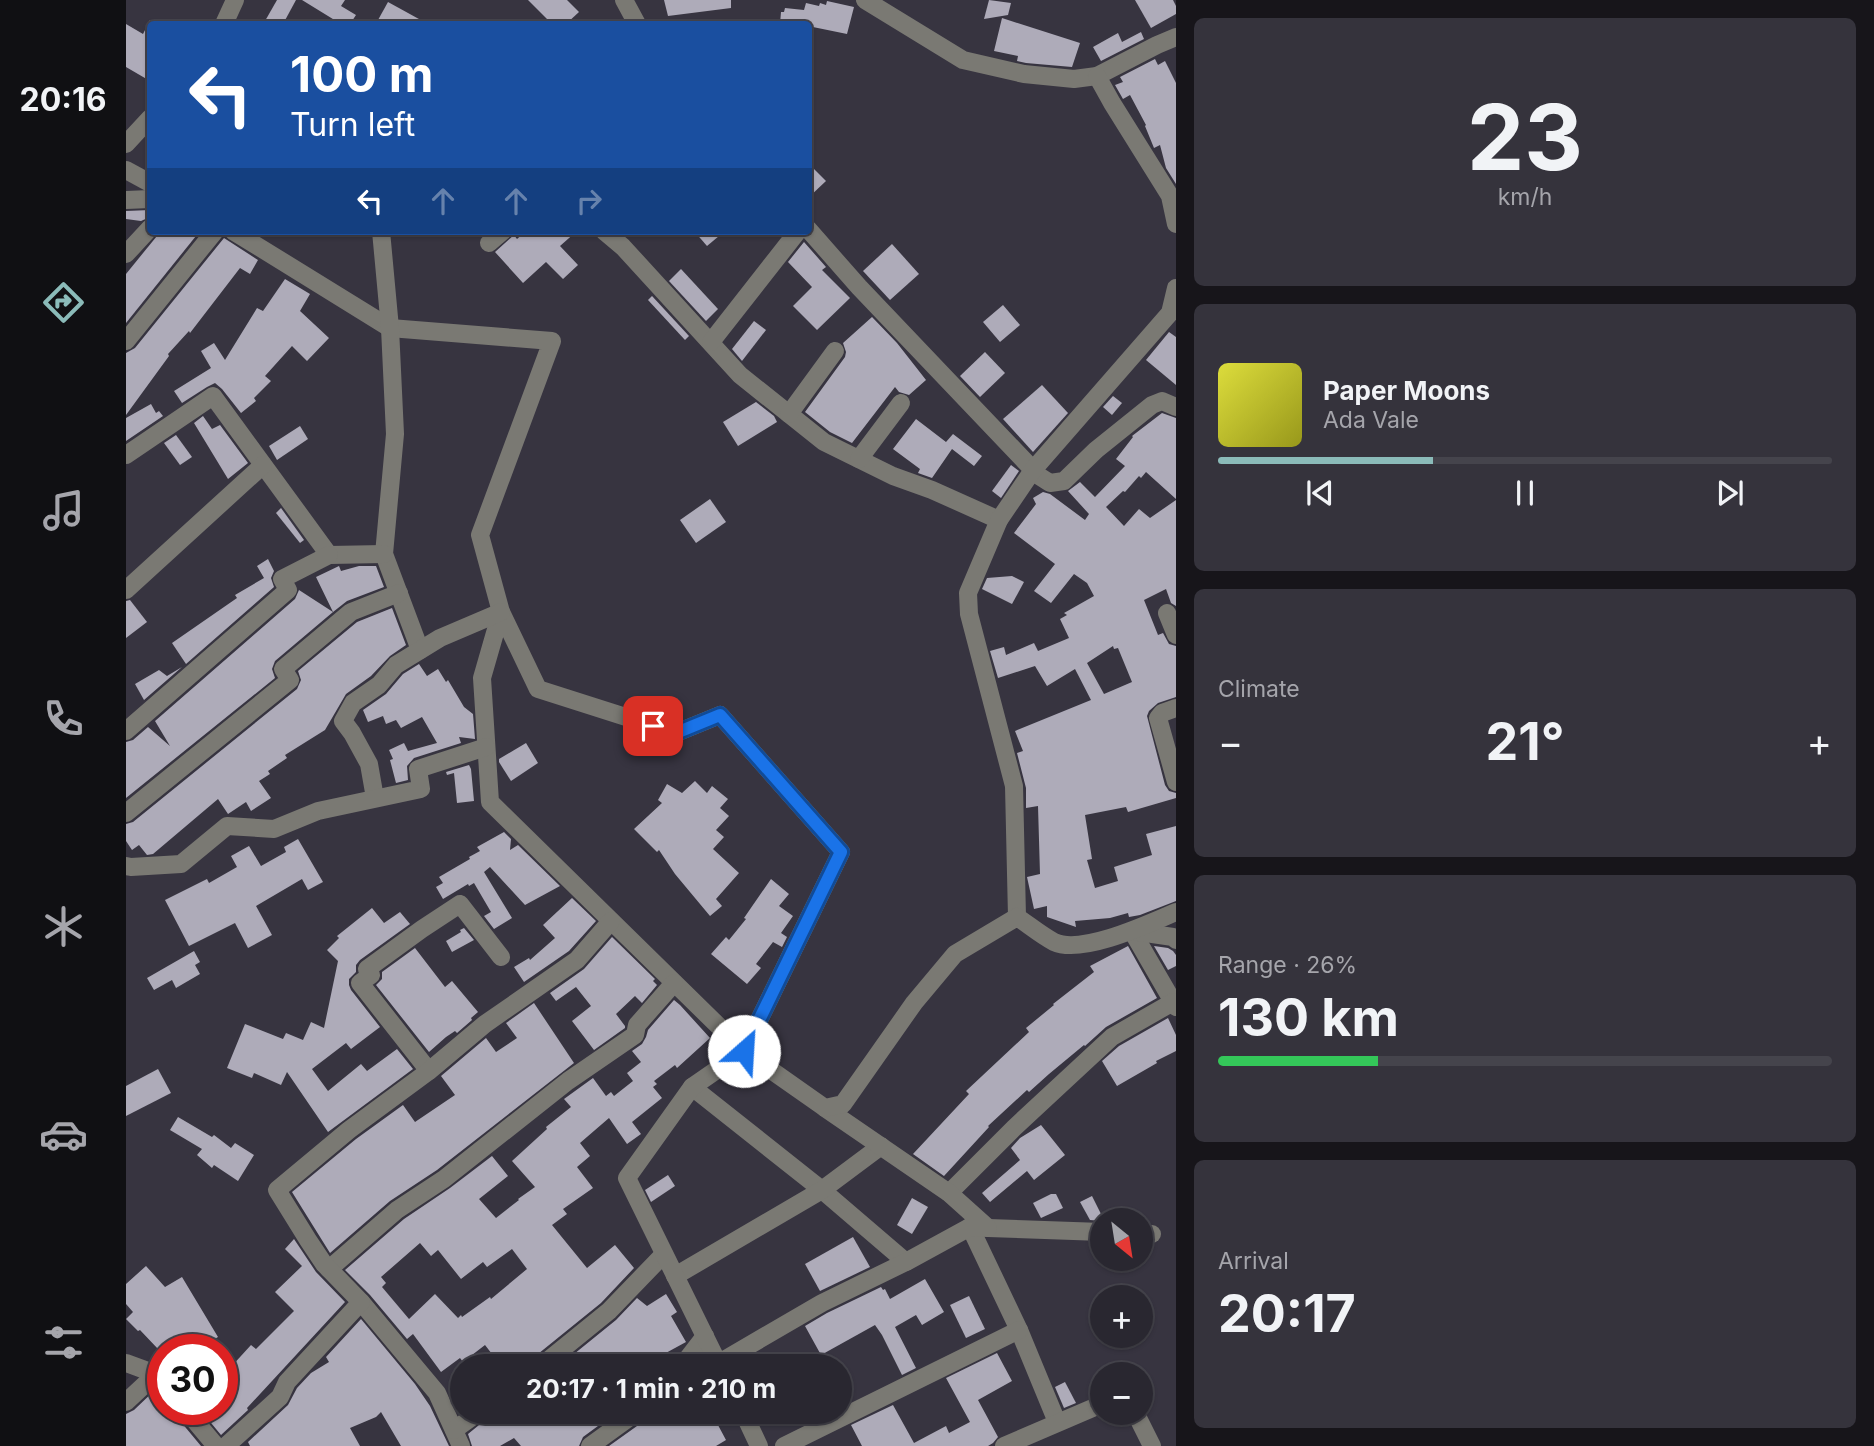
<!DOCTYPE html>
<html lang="en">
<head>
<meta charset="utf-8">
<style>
	:root { --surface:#292730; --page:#35333c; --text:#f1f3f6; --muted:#a5a5ab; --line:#45444c; --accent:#8bbbb9 }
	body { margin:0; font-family:Inter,sans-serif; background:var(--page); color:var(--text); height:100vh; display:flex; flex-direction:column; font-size:26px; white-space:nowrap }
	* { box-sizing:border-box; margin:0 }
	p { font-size:23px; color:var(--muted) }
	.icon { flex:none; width:38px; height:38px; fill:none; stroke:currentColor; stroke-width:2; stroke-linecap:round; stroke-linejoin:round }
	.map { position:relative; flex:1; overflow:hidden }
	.panel { display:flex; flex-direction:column; gap:18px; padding:18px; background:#17151a; width:698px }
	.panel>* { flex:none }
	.hud { position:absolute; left:21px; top:21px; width:665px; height:214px; border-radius:7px; box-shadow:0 2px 5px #0004,0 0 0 2px var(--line); background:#1a4fa0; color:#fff; overflow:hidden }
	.needle { width:46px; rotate:150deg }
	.fabs { position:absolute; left:964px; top:1208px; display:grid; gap:14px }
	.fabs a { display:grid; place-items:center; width:63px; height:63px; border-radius:50%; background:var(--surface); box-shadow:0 2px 5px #0004,0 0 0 2px var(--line); font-size:35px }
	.speed { position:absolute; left:21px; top:1334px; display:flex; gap:14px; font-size:35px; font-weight:700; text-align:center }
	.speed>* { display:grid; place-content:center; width:91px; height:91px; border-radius:50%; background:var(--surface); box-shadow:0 2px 5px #0004,0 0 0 2px var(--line); line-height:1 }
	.speed .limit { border:10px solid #d22; background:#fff; color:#111 }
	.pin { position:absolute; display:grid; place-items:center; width:60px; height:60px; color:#fff; margin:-30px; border-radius:14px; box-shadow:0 4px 10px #0006 }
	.me { position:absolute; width:77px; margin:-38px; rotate:26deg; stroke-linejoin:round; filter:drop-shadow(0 0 5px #0008) }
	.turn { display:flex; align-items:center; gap:24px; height:147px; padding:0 28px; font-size:32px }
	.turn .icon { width:91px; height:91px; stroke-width:2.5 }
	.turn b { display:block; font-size:49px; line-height:60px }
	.lanes { display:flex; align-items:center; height:66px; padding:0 28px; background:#0003; justify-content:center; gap:35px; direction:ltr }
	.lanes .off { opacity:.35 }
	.big { font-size:52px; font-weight:700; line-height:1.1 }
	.panel .widget { flex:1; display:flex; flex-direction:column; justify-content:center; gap:10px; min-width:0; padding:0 24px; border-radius:10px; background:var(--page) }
	.panel .dial { align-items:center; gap:0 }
	.dial b { font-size:91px; line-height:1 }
	.song { display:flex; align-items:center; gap:21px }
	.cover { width:84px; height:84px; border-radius:10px; background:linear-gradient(135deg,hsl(60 70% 55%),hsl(60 70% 35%)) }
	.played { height:7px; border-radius:4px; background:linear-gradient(90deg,var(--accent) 35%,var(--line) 35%) }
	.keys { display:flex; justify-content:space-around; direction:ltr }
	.heat { display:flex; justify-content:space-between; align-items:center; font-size:38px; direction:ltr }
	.charge { height:10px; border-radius:5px; background:linear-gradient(90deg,#34c759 26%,var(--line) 0) }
	.trip { position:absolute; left:324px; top:1354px; width:402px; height:70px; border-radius:35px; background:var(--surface); box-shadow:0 2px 5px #0004,0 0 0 2px var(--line); font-weight:700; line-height:70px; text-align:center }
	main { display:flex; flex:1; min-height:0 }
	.menu { display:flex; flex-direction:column; width:126px; justify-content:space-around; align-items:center; background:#101013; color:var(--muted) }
	.menu .icon { width:49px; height:49px }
	.menu .selected { color:var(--accent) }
	.menu b { font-size:32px; color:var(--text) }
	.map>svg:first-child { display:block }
	.building { fill:#aeabb9; fill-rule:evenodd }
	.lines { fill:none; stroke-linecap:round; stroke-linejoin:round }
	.minor { stroke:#7a7973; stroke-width:18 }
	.route-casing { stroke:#114b97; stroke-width:18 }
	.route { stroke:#1a73e8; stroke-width:12 }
</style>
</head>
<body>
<main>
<nav class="menu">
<b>20:16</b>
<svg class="icon selected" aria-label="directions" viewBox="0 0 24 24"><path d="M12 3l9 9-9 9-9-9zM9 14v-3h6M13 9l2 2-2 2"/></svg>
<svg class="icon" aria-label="music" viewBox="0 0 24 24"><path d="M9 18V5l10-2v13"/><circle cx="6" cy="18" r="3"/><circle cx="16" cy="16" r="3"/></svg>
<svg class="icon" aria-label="phone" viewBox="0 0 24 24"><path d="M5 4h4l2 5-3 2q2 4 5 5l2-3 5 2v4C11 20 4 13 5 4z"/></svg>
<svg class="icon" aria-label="climate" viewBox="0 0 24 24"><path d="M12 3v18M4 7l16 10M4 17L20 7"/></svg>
<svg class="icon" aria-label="car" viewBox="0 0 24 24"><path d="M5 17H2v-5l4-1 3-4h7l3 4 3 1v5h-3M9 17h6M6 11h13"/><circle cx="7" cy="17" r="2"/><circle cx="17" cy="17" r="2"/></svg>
<svg class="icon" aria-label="filters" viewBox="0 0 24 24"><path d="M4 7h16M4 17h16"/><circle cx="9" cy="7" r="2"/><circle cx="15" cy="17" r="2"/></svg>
</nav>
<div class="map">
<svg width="1050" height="1446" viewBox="0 0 1050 1446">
	<rect width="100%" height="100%" fill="#373440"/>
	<g class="building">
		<polygon points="151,0 170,0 157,24 146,24 139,21"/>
		<polygon points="176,0 219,0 215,6 230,15 224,24 215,24"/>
		<polygon points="402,0 441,0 453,12 440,24 426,24"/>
		<polygon points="538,0 605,0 605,8 542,16"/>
		<polygon points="863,0 885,3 882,15 858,19"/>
		<polygon points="1009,0 1047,0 1050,6 1050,14 1025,28"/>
		<polygon points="701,1 728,7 721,34 682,26 682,24 654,24 655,12 658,12 659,8 678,10 680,3 693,6 694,3 700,5"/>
		<polygon points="262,2 302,24 259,24 252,20"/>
		<polygon points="876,18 954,43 946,67 900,63 891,61 892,56 868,51"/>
		<polygon points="24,20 24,81 0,67 0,24 17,34"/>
		<polygon points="1015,32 1018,39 975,61 967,47 992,33 996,42"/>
		<polygon points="1029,59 1032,65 1039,61 1050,83 1050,184 1040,168 1034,145 1028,148 1019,126 1020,125 1004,95 997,99 989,85 997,82 994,77"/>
		<polygon points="682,163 700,181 682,198"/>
		<polygon points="24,210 24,217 15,221 0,219 0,211"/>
		<polygon points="35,231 74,231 0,323 0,274"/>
		<polygon points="400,231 451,231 434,246 452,265 437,279 420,262 397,283 369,252 388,235 391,239"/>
		<polygon points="568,231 599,231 581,246"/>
		<polygon points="98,238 132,260 124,274 114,268 64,333 63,331 42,354 43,356 0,415 0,353 9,348"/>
		<polygon points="678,242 700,267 696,270 724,298 691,330 667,306 686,287 662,262"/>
		<polygon points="766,244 793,274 764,300 737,271"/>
		<polygon points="555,269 592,309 580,321 543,281"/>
		<polygon points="159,279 184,294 174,311 203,338 181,361 166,346 139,376 145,381 128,398 130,401 115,413 96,389 89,383 81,387 56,403 48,391 85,368 75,351 88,343 99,360 131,308 137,311"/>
		<polygon points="526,296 563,336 559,340 522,300"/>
		<polygon points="877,305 894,325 874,342 857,322"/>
		<polygon points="746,317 771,343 800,380 783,395 773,392 769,387 726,443 704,432 679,412 719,357 720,352 717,343"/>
		<polygon points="628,321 640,330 616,361 606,349"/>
		<polygon points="1043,332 1050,337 1050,385 1020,360"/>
		<polygon points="859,352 879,373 854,397 834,376"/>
		<polygon points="916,385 942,413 907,452 877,419"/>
		<polygon points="987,396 996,403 986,415 977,407"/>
		<polygon points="630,402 648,416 651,422 612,446 597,422"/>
		<polygon points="25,404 30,413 33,411 37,416 0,441 0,418"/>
		<path d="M1036,413L1050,418V499L1020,472L1015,478L1013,476L999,492L997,491L980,507L998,526L1013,509L1024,518L1050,500V606L1045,603L1040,589L1018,600L1032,635L1037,633L1043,644L1050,646V697L1032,703L1023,711L1021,716L1039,785L1043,791L1050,793V798L1002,812L1000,807L959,815L966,859L961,860L969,888L992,881L988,867L1026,855L1020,834L1050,826V901L1014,915L1003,917L1002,913L984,918L949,921L950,927L921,917V906L908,909L901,877L914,874L912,806L900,808V788L891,753L897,751L889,731L965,700L949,669L921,686L909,666L872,678L864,651L878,647L880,655L908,643L912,651L943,638L934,619L941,615L938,613L968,596L961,583L948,574L925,603L908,591L929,564L888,533L910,504L907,498L917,492L924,494L959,520L963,514L942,491L954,482L969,497L999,466L990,459L1007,437L1006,436ZM987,646L988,649L992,648L1006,682L978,694L961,663Z"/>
		<polygon points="77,416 86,429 94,425 122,463 102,479 68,423"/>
		<polygon points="790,419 820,442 827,434 856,456 848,466 826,449 806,478 792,473 794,469 767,449"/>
		<polygon points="174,426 182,439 151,460 143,446"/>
		<polygon points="50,435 66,457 54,465 38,443"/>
		<polygon points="885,465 893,471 875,498 866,491"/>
		<polygon points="584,499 600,522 570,543 554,520"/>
		<polygon points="155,508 178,540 174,543 150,513"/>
		<polygon points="142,559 148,571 145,578 148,587 60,664 46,643 111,598 109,595 138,578 131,566"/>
		<polygon points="213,566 215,571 233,566 250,566 258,587 221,601 207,612 190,577"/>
		<polygon points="886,576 898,582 886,604 856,589 861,578"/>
		<polygon points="173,590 207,612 149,661 146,669 149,678 0,798 0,742 7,740 22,727 44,746 29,721 169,599"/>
		<polygon points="4,600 21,622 0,638 0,601"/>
		<polygon points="266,608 280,645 264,656 245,676 220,694 199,730 159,755 161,758 142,771 144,774 133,781 145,798 125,811 120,802 102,814 92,799 27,854 21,855 13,845 6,850 0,841 0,824 7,822 171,689 175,680 172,671 231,622"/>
		<polygon points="293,664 301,676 312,669 320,682 322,680 338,707 347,714 349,739 333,737 335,743 288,758 281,766 282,780 270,783 264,760 267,759 263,750 278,743 282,751 311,743 296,717 275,728 270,720 260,724 257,716 242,722 237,710 260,694 277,674"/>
		<polygon points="56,667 18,700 9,684 33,670 41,676"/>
		<polygon points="400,743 412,763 385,781 373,762 373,759"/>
		<polygon points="343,765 345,769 348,801 331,803 328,773 321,775 320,772"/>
		<polygon points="569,781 581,793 586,786 602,799 594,808 603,816 590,830 598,837 587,849 613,873 590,899 596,906 584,916 549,874 533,850 531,852 508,829 536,803 532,800 541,784 556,793"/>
		<polygon points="378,832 385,839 384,850 392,845 434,886 399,905 364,867 358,872 386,918 368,929 358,916 365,912 348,883 343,886 342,884 317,899 310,887 317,883 313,877 344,859 343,857 354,851 351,847"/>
		<polygon points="172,839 197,882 182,890 176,879 130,906 146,935 122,948 109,923 63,946 39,900 81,879 83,883 111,867 105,856 123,846 135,866 160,852 158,847"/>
		<polygon points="645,879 663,894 653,906 667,916 655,933 661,937 656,947 647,942 630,964 635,968 621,984 585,954 600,937 603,940 620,919 618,918"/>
		<polygon points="446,898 470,921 443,951 398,982 388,967 403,958 404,960 429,938 417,925"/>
		<polygon points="246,908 258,923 274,912 284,924 234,960 230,965 230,972 223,979 223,985 225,990 254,1027 225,1049 220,1043 186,1069 202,1091 235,1064 241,1071 271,1049 287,1069 202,1132 161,1072 155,1085 128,1073 126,1078 101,1068 119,1024 157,1039 160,1033 177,1040 185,1022 198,1028 212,961 201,950 213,938 211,936"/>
		<polygon points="338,928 348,940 326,952 320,941 335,932 334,930"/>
		<polygon points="486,937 529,979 527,981 531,985 516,1003 509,996 490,1014 499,1026 499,1028 468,1050 446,1021 465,1006 450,987 430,1001 424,993 458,969"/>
		<polygon points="1002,946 1031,998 980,1027 959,1046 958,1045 923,1074 903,1092 901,1090 862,1126 863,1127 818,1176 787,1154 843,1094 840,1091 903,1032 900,1028 928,1005 927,1004 968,972 964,966"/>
		<polygon points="1028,946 1042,948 1047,951 1050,955 1050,966 1042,970"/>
		<polygon points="289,948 319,987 326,981 352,1012 345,1018 346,1020 331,1033 329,1031 320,1037 303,1052 250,985 256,979 256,972"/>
		<polygon points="68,951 74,962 69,965 74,974 50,988 46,980 28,990 21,978"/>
		<path d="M548,1000L554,1005L584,1038L551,1068L549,1065L528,1081L531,1084L527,1087L536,1098L506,1122L515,1134L501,1144L483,1118L454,1143L464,1156L451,1167L467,1188L437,1209L441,1214L426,1225L461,1268L489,1245L508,1268L475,1303L407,1358L403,1367H376L359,1345L337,1362L334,1358L315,1372L287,1334L281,1339L244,1295L219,1270L278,1219L324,1188L366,1156L382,1176L353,1199L370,1218L393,1200L392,1199L409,1187L386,1161L421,1129L420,1127L445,1107L438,1099L467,1078L480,1096L485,1092L488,1096L507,1081L501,1073L515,1062L506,1051L516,1044L520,1037L522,1030ZM294,1243L305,1256L312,1250L335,1279L357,1262L361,1267L386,1249L401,1269L365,1299L364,1297L336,1317L335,1315L332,1318L309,1294L283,1319L256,1287L260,1283L255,1277Z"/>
		<polygon points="408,1003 448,1063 311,1170 264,1201 204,1253 166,1192 230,1139 277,1105 289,1122 329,1095 315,1076 360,1038 370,1052 391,1038 380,1023"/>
		<polygon points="1042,1018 1050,1035 1050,1051 1030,1061 1031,1063 991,1086 976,1061 993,1046"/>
		<polygon points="32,1069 45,1093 0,1116 0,1086"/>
		<polygon points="52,1117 86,1137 88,1135 105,1148 109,1143 128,1155 112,1181 88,1165 86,1168 71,1155 76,1149 44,1130"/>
		<polygon points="915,1125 939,1155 908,1180 901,1171 864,1202 856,1193 894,1160 885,1148 894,1138"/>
		<polygon points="542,1175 549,1186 525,1202 519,1190"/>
		<polygon points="925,1194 930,1194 937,1208 915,1218 907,1203"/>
		<polygon points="966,1196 978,1220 976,1221 964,1220 954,1202"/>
		<polygon points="786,1198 802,1207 786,1234 771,1225"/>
		<polygon points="727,1237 744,1267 694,1291 679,1264"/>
		<polygon points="168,1239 190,1272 219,1302 121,1408 122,1410 95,1435 76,1412 79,1409 96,1409 96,1393 103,1387 100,1384 110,1374 104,1368 125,1345 130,1349 168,1311 149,1292 176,1266 159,1249"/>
		<polygon points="20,1266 39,1287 56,1277 92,1337 73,1348 68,1340 59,1349 32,1349 14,1330 12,1331 0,1319 7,1312 0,1304 0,1284"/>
		<polygon points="799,1279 818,1312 796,1325 790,1315 769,1327 790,1368 776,1375 756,1335 749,1325 695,1355 679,1326 701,1313 755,1287 757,1290 759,1289 764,1299"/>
		<polygon points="540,1294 551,1312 545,1316 560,1342 538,1354 545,1362 544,1367 432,1367 490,1320 511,1298 521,1306"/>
		<polygon points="843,1296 859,1329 840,1338 824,1305"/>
		<polygon points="235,1319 289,1384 304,1406 323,1446 275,1446 255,1412 250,1417 224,1428 234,1446 124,1446 122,1442 162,1405 171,1388 185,1373 203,1362 200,1357"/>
		<polygon points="871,1353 886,1381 852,1400 872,1437 867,1443 862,1446 736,1446 725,1425 767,1405 788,1443 820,1426 823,1433 844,1422 820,1378"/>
		<polygon points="939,1382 950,1403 938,1408 929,1387"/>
		<polygon points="29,1390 37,1393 37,1409 48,1409 50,1416 75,1446 0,1446 0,1414 8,1410"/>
		<polygon points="369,1412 491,1412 457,1437 453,1446 395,1446 388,1438 374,1446 346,1446 342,1434"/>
		<polygon points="522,1412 558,1412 562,1417 570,1412 585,1412 600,1440 590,1446 483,1446 518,1421"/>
	</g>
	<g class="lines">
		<g class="minor">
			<polyline points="498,0 511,24"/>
			<polyline points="739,0 837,60 898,74 948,79 971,76 1031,45 1050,37"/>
			<polyline points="98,24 109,0"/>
			<polyline points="971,76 986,103 1044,196 1050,224"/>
			<polyline points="0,144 24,118"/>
			<polyline points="0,170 24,183"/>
			<polyline points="0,200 24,199"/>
			<polyline points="682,229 733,287 913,476 924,483 938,481 970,450 1026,405 1036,401 1050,407"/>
			<polyline points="107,231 264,328 426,341 354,535 375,612 412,689 550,733 594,715 715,852 618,1051 364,802 356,678 375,612"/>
			<polyline points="255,231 264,328 269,434 258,554 294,650"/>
			<polyline points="478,231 497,247 614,375 698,442 767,476 806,490 873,520"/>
			<polyline points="363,243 377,231"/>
			<polyline points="0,254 24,228"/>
			<polyline points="0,341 89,231"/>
			<polyline points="585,342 672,231"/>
			<polyline points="663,414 709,351"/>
			<polyline points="0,455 87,396 203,555 258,554"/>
			<polyline points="733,459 775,403"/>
			<polyline points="0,590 137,465"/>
			<polyline points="1041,613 1050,635"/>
			<polyline points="1050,708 1036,713 1032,718 1050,782"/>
			<polyline points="0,731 162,590 156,579 203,555"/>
			<polyline points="249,798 243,764 226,733 217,721 227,703 253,685 270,665 314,638 375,612"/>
			<polyline points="0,813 164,680 157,669 225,612 273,593"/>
			<polyline points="0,866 5,867 55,864 101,826 148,829 192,811 295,789 292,769 360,747"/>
			<polyline points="891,917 888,786 843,614 842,593 873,520 907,470 1044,313 1050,288"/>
			<polyline points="1006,931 1050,1007"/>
			<polyline points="1006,931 1047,937 1050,940"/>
			<polyline points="303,1071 234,983 245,975 241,969 296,929 334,904 375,957"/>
			<polyline points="566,1087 696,1190 780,1262"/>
			<polyline points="823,1193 888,1128 986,1037 1047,1002"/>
			<polyline points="844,1227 893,1330 931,1422"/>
			<polyline points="862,1228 976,1232"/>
			<polyline points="1015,1234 1026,1234"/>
			<polyline points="203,1269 271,1210 318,1179 442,1081 509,1035 511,1025 548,983"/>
			<polyline points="549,1276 696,1190 755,1146"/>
			<polyline points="235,1302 311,1393 335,1446"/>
			<polyline points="0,1363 30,1374"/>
			<polyline points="593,1363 696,1303 780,1262 844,1227 862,1228 823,1193 699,1108"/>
			<polyline points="414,1367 483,1311 538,1254"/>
			<polyline points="555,1367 579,1336"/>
			<path d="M594,1367L501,1178L566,1087L618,1051L699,1108L717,1104L788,1003L829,954L891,917C903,925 915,935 928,942C956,955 1022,924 1050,912"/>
			<polyline points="0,1402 30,1374 37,1382"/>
			<polyline points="59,1409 90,1446"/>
			<polyline points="617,1412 633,1446"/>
			<polyline points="1009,1412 1026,1446"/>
			<polyline points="328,1430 353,1412"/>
			<polyline points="100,1446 154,1397 161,1382 235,1302 198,1264 182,1240 151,1190 223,1130 303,1071 359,1024 451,960 485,921"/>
			<polyline points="464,1446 511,1412"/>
			<polyline points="658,1446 893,1330"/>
			<polyline points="878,1446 976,1404"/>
		</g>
	</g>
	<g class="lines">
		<g class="route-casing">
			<polyline id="route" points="527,726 550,733 594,715 715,852 618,1051"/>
		</g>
		<use href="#route" class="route"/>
	</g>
</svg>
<div class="fabs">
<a><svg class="needle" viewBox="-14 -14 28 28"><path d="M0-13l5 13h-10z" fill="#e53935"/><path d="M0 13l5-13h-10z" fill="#a5a5ab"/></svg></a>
<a>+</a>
<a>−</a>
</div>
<div class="speed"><div class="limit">30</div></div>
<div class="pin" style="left:527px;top:726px;background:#d93025"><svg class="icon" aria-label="arrive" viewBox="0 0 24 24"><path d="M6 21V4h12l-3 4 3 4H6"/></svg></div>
<svg class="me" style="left:618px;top:1051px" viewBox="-20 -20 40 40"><circle r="19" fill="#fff"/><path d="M0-13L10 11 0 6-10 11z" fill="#1a73e8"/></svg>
<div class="trip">20:17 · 1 min · 210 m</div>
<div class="hud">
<div class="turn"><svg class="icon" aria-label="left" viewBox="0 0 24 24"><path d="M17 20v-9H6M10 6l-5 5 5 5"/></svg><div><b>100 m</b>Turn left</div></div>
<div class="lanes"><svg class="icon" aria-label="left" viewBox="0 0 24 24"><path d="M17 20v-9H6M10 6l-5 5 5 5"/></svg><svg class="icon off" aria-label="ahead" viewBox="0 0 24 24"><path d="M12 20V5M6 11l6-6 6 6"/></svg><svg class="icon off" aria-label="ahead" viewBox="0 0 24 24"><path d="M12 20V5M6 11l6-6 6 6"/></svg><svg class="icon off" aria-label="right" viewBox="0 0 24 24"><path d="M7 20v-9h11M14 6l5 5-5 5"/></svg></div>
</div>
</div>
<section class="panel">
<div class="widget dial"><b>23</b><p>km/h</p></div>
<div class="widget">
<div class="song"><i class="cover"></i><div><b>Paper Moons</b><p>Ada Vale</p></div></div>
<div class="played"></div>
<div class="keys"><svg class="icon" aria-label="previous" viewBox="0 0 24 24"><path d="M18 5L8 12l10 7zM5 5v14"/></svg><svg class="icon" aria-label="pause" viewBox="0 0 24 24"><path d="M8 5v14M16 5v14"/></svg><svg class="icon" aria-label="next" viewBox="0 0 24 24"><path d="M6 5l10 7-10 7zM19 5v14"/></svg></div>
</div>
<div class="widget"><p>Climate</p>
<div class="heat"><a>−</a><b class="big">21°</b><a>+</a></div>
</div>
<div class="widget"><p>Range · 26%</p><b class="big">130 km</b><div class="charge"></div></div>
<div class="widget"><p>Arrival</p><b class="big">20:17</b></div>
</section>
</main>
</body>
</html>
